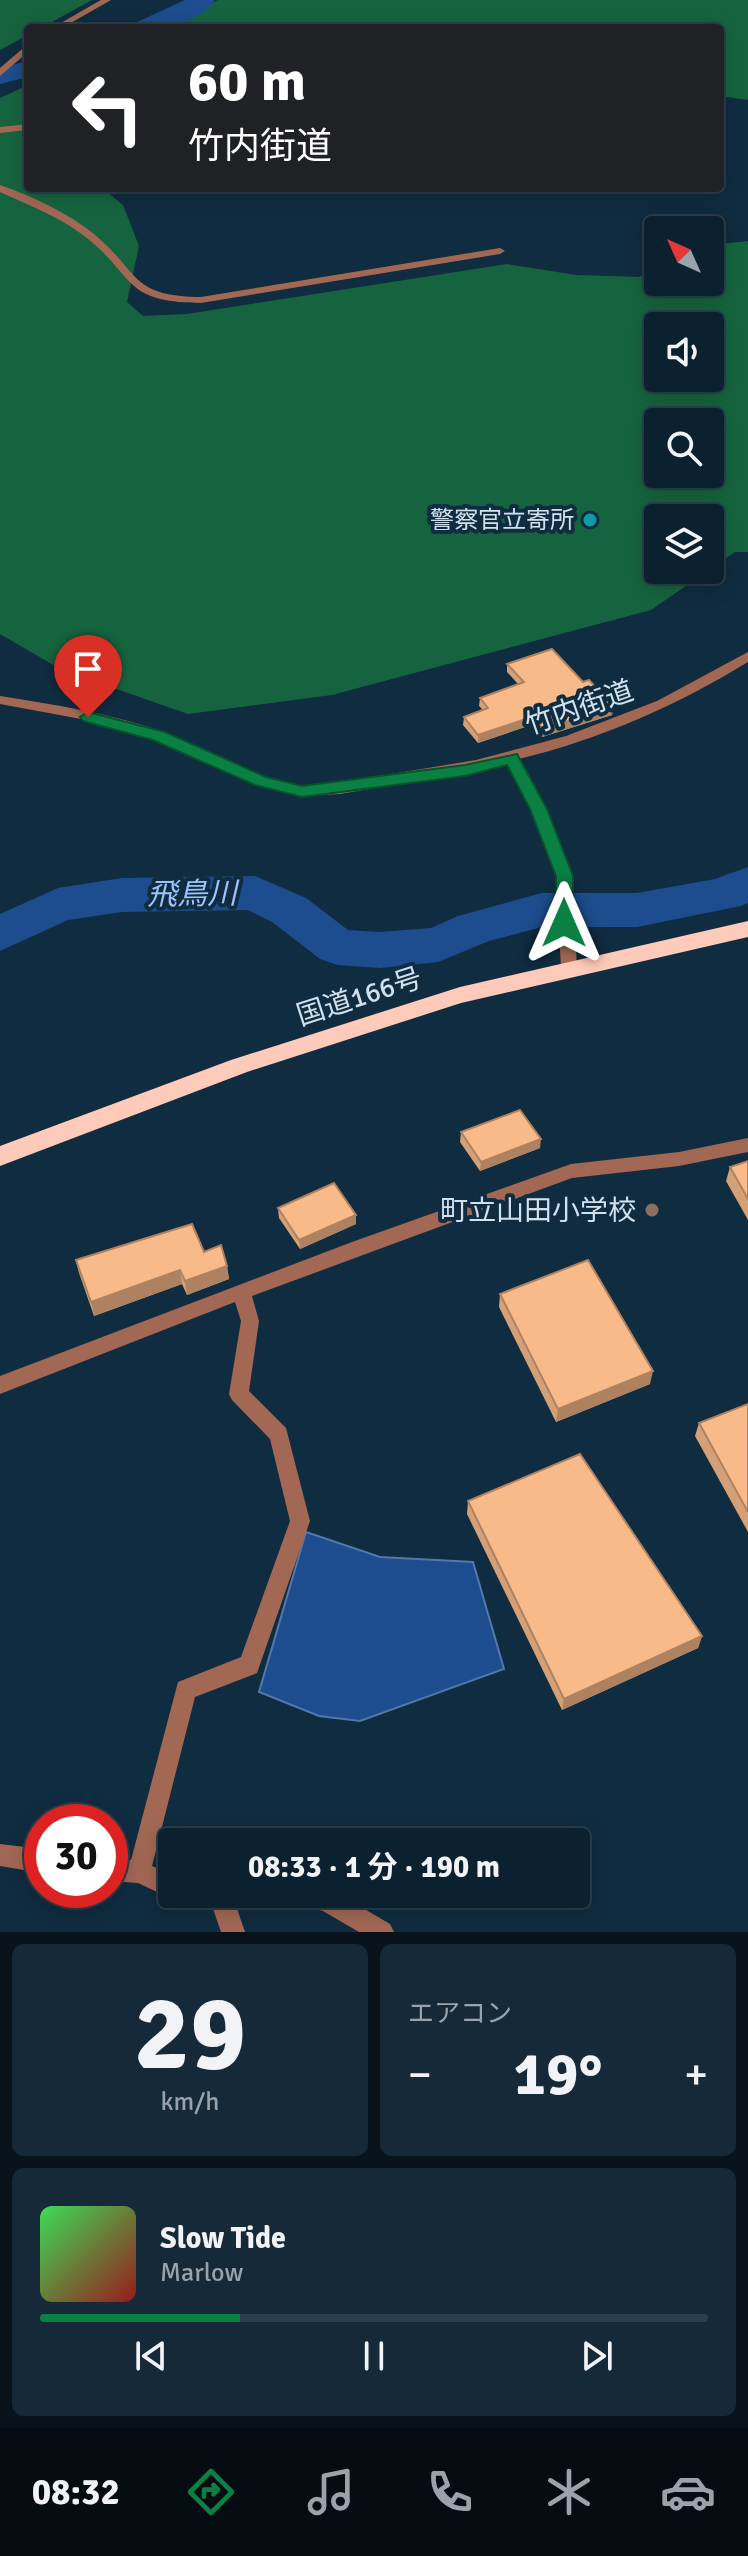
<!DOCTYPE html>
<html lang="ja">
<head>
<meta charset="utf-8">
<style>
	:root { --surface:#0c2130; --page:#152938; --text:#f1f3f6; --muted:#9aa3ab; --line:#2c3e4c; --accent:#0b8043 }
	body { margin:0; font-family:Signika,"Noto Sans JP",sans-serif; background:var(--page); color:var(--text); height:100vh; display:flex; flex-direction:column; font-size:30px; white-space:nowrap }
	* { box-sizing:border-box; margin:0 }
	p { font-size:26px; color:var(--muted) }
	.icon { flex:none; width:44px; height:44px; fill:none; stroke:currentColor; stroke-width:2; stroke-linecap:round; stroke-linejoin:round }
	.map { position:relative; height:1932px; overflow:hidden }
	.sheet { display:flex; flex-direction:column; gap:12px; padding:12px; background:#07121a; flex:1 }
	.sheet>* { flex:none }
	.guide { position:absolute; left:24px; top:24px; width:700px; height:168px; border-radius:8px; box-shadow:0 4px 20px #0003,0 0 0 2px var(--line); background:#202124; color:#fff; overflow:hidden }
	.needle { width:52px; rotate:315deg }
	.controls { position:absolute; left:644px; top:216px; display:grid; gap:16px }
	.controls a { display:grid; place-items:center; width:80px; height:80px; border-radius:8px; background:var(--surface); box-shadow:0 4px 20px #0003,0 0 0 2px var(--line); font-size:40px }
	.speed { position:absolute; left:24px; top:1804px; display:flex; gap:16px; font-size:40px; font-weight:700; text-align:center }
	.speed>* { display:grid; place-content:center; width:104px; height:104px; border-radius:50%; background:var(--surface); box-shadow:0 4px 20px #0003,0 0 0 2px var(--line); line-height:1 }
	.speed .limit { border:12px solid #d22; background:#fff; color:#111 }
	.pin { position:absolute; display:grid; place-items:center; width:68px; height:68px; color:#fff; margin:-82px -34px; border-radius:50% 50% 50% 0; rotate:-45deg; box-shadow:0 0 8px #0007 }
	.pin .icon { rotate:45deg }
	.me { position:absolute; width:88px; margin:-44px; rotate:0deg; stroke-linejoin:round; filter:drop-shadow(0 0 6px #0008) }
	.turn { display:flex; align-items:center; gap:28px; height:168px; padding:0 32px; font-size:36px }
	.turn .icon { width:104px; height:104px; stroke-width:2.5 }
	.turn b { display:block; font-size:56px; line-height:68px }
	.big { font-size:60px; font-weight:700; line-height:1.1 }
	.sheet .card { flex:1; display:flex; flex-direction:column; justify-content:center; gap:12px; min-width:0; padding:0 28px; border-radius:12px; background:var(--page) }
	.sheet .dial { align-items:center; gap:0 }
	.dial b { font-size:104px; line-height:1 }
	.song { display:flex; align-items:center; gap:24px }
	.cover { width:96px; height:96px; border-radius:12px; background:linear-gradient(135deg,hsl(130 70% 55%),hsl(0 70% 35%)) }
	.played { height:8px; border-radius:4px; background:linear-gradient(90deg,var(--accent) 30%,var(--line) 30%) }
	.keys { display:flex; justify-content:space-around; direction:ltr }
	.heat { display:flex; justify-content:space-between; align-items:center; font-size:44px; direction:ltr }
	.sheet .tiles { flex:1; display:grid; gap:12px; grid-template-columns:1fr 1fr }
	.card:last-child { grid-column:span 2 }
	.trip { position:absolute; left:158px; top:1828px; width:432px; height:80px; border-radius:8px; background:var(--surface); box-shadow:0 4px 20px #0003,0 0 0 2px var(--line); font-weight:700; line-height:80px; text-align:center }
	.menu { display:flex; height:128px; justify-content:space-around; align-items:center; background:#050d13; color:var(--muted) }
	.menu .icon { width:56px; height:56px }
	.menu .active { color:var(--accent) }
	.menu b { font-size:36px; color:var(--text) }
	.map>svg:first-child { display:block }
	.forest { fill:#16643f; fill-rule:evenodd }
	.water { fill:#1d4d8e; stroke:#5379ab; stroke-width:2 }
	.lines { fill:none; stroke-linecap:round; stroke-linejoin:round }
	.river { fill:#1d4d8e; fill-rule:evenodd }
	.minor { fill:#a26854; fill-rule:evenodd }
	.trunk { fill:#fecab9; fill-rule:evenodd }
	.wall { fill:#d5a076 }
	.shaded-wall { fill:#ae8260 }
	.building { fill:#f8ba89; stroke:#ae8260; stroke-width:2 }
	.route { fill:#0b8043; stroke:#07532c; stroke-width:2 }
	.culture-dot { fill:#0f9aa8; stroke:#102c40; stroke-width:3 }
	.education-dot { fill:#8d6e63; stroke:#102c40; stroke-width:3 }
	.labels { text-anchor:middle; stroke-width:8; stroke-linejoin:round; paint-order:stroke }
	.far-poi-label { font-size:24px; fill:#d1e1ee; stroke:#102c40; text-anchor:end }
	.street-label { font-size:28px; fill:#d1e1ee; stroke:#102c40 }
	.poi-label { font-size:28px; fill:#d1e1ee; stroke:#102c40; text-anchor:end }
	.water-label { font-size:30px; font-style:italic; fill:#9cc4fc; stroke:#102c40 }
</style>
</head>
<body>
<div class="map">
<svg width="748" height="1932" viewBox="0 0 748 1932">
	<rect width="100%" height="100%" fill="#102c40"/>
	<g class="forest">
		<polygon points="0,0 92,0 41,28 28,28 28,35 0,50"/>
		<polygon points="218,0 748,0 748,100 720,96 720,28 164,28"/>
		<path d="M28,85V188H102L123,205L139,246L127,302L143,316L187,314L507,264L576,275L639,277L658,267V282H710V245L748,241V552H735L710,569V518H658V570H709L651,610L332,695L188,714L62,670L0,634V98ZM658,326H710V378H658ZM658,422H710V474H658Z"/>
	</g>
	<polygon class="water" points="306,1532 380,1557 473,1562 504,1669 360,1721 319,1716 259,1692"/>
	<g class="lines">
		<g class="river">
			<path d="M185,0H215C196,27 160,28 131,28L135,23Z"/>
			<polygon points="28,61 28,77 0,84 0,68"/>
			<polygon points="748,867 748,903 741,906 637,927 542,927 489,941 438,962 380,968 337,965 320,959 272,922 248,910 122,912 68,920 0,951 0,914 58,888 122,878 255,876 306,898 348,930 380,932 431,928 458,916 542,893 637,893 715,879"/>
		</g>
		<g class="minor">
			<polygon points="101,0 111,0 62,28 52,28"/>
			<polygon points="28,44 28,52 0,76 0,68"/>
			<polygon points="28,124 28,130 0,133 0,127"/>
			<path d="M0,185C32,196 68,213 94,234C141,273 129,296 201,297L500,248L505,251L500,254L201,303C120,302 137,276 83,235C58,216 28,205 0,192Z"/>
			<path d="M748,652V662C676,706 601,739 519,759L546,809L572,876L577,968L569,974L561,968L556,876L532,809L506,762L428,779L340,794L300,796L241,779L135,733L81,719L0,704V696C55,705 111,713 163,732C214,751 262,788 319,786L476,760L566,736L657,701Z"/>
			<polygon points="748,1138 748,1152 679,1166 572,1178 252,1296 259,1321 249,1391 286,1428 310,1521 257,1673 195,1697 152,1866 172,1875 172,1894 180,1895 172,1899 138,1883 110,1881 110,1857 131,1860 178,1682 241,1657 290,1521 270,1439 232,1400 229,1394 241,1321 235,1302 0,1394 0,1376 352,1242 571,1164 679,1152"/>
			<polygon points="0,1844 42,1849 42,1873 0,1866"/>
			<polygon points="208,1894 232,1894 245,1932 221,1932"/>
			<polygon points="289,1894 339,1894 390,1924 394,1932 359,1932 323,1911 293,1902"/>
		</g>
		<polygon class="trunk" points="748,921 748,937 461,1003 247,1072 0,1166 0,1146 231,1060 460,987"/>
	</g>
	<g class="wall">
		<polygon points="507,664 583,682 613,707 612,715 542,737 531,725 478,743 463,725 464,717 483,710 479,706 480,698 518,684 507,672"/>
		<polygon points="461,1132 540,1148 480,1171 460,1142"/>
		<polygon points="748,1161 748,1220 726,1181 730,1167"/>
		<polygon points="278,1208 356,1215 356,1224 300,1249 279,1218"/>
		<polygon points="204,1252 227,1266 229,1279 187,1295 182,1284 94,1316 79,1273 76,1260"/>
		<polygon points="500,1294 650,1384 556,1422 499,1307"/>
		<polygon points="748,1404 748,1532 695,1436 699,1423"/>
		<polygon points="468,1501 702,1636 698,1648 562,1710 467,1514"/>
	</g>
	<g class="shaded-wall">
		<polygon points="613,707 612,715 542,737 543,729"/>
		<polygon points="532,717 531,725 478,743 478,735"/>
		<polygon points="541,1139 540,1148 480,1171 481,1162"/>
		<polygon points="356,1215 356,1224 300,1249 299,1240"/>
		<polygon points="227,1266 229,1279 187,1295 185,1281"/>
		<polygon points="180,1270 182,1284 94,1316 91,1302"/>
		<polygon points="653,1371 650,1384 556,1422 558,1409"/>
		<polygon points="702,1636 698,1648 562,1710 564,1699"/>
	</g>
	<g class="building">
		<polygon points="552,649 583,682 589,680 613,707 543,729 532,717 478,735 464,717 488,708 480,698 524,682 507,664"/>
		<polygon points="520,1110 541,1139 481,1162 461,1132"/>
		<polygon points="748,1161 748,1199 730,1167"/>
		<polygon points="334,1183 356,1215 299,1240 278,1208"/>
		<polygon points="192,1224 204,1252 221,1245 227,1266 185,1281 180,1270 91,1302 76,1260"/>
		<polygon points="588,1260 653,1371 558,1409 500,1294"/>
		<polygon points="748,1404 748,1512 699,1423"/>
		<polygon points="580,1454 702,1636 564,1699 468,1501"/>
	</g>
	<polygon class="route" points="88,712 165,732 266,777 302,786 465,765 517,754 547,809 573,876 573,923 564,929 555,923 556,876 530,809 507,765 465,776 302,797 255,785 153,740 83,721 80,717"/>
	<circle class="culture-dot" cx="590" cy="520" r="8"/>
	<circle class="education-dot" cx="652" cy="1210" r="8"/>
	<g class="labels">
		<g class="far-poi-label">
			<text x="574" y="528">警察官立寄所</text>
		</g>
		<g class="street-label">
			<text transform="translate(579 707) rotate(-19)" y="10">竹内街道</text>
			<text transform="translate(359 996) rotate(-18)" y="10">国道166号</text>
		</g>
		<g class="poi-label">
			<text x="636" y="1220">町立山田小学校</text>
		</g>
		<g class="water-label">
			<text transform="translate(192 894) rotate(-1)" y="10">飛鳥川</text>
		</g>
	</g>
</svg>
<div class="controls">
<a><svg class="needle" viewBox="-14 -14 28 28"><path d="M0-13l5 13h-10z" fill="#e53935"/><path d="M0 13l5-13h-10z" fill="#9aa3ab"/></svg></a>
<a><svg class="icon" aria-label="sound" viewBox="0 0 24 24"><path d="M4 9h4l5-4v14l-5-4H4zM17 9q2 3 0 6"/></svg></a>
<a><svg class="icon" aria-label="search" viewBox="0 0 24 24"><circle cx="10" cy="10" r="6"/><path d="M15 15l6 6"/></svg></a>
<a><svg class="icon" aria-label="layers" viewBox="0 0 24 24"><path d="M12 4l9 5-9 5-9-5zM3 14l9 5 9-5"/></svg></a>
</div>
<div class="speed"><div class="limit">30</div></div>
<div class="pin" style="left:88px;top:717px;background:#d93025"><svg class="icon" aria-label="arrive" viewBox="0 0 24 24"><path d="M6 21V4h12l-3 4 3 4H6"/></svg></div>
<svg class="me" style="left:564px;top:923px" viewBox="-20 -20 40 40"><path d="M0-17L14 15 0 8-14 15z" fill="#0b8043" stroke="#fff" stroke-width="4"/></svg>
<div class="trip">08:33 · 1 分 · 190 m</div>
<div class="guide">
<div class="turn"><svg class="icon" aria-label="left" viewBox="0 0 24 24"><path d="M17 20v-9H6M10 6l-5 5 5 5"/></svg><div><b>60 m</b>竹内街道</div></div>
</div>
</div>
<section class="sheet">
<div class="tiles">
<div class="card dial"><b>29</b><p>km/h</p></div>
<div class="card"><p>エアコン</p>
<div class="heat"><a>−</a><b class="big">19°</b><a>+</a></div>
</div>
<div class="card">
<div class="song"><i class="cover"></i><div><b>Slow Tide</b><p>Marlow</p></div></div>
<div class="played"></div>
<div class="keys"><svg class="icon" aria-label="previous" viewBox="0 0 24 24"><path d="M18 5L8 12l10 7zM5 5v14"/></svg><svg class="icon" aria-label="pause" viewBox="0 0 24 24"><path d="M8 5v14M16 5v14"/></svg><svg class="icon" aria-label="next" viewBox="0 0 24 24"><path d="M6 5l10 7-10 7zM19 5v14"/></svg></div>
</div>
</div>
</section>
<nav class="menu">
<b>08:32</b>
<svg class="icon active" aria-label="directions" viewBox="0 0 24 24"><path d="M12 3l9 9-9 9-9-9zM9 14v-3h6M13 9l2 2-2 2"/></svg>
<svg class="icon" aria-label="music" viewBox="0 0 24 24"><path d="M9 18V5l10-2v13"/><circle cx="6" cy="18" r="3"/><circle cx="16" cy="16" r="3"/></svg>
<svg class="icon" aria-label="phone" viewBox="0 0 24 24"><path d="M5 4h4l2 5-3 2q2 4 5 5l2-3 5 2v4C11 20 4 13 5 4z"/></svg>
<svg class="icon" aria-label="climate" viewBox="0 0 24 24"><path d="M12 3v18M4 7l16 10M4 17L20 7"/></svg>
<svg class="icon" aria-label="car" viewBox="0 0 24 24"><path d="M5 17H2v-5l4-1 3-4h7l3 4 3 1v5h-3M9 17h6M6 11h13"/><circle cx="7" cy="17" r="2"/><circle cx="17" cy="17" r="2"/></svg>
</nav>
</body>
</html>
